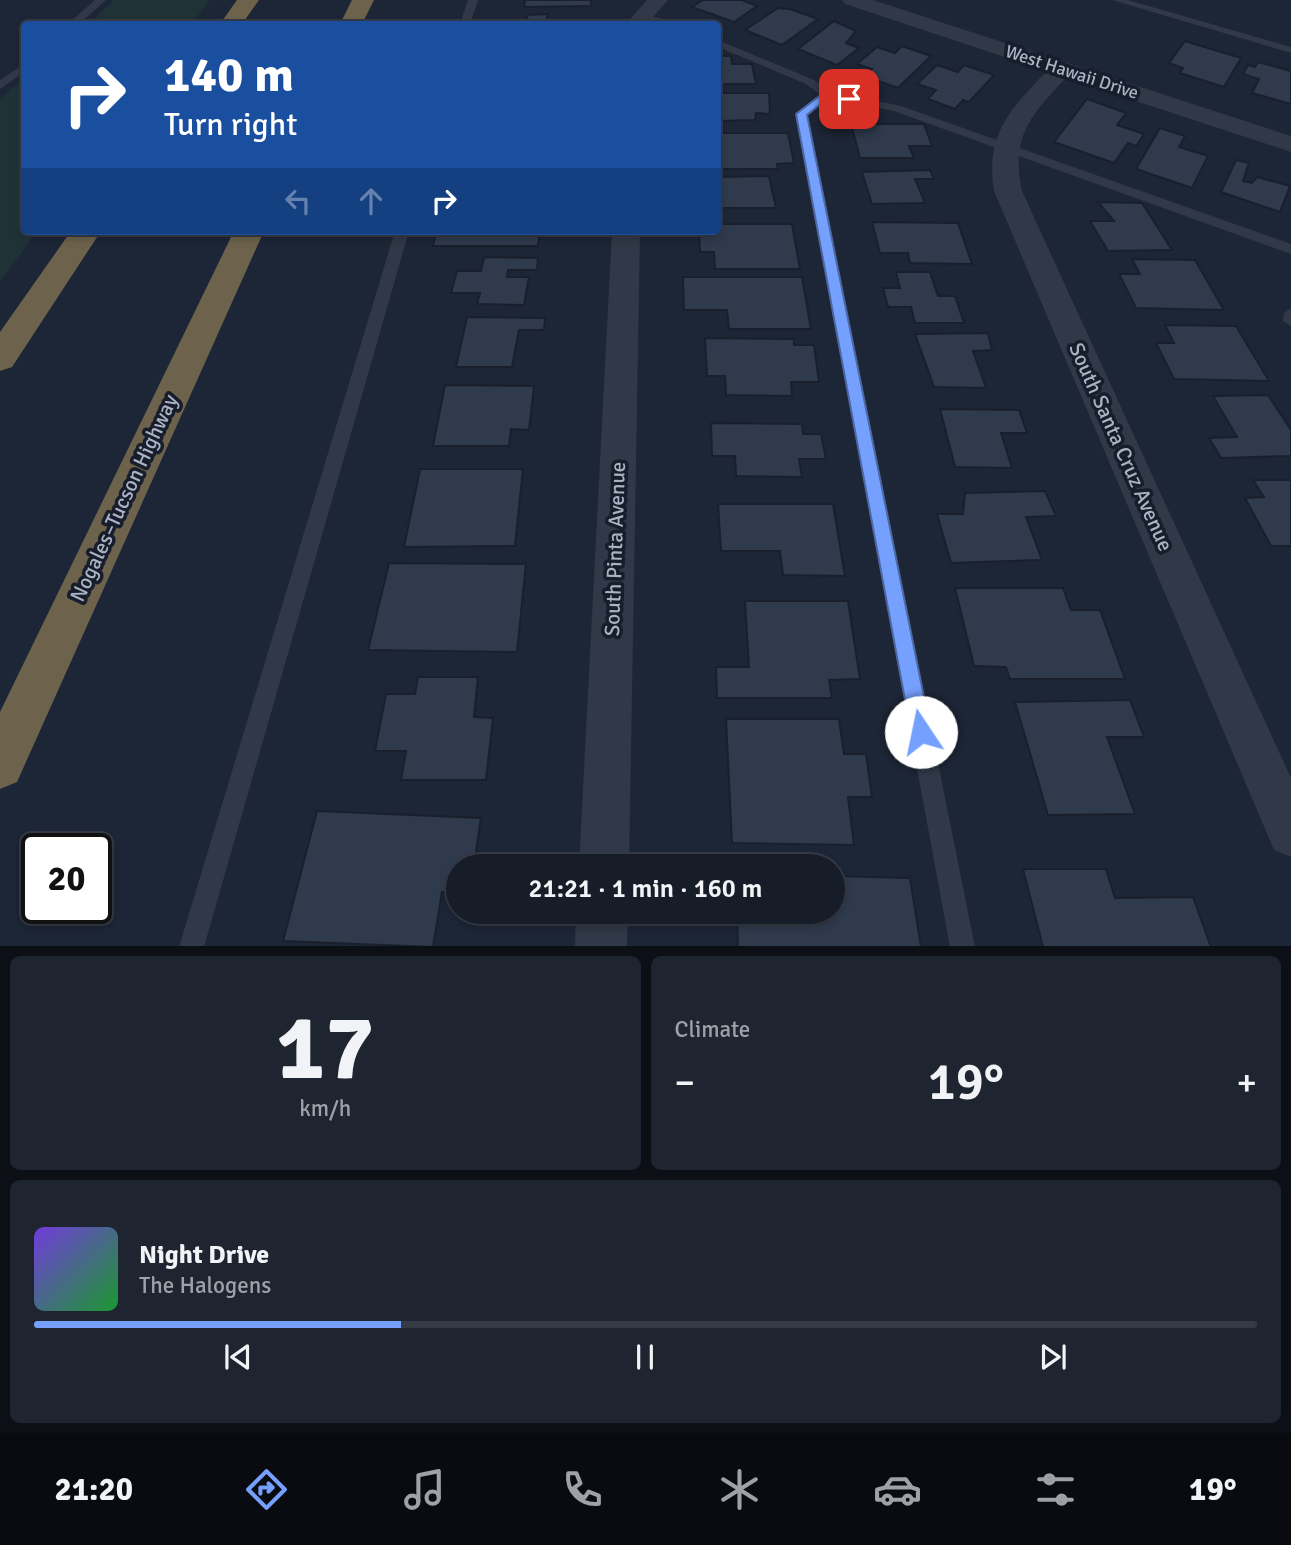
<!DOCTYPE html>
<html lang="en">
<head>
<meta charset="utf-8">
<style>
	:root { --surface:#161c28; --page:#1f2530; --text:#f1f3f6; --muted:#9ea1a8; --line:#353a45; --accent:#75a0fe }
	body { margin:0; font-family:Signika,sans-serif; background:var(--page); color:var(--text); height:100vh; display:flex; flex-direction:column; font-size:26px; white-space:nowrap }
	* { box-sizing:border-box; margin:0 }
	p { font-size:23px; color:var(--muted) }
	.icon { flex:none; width:38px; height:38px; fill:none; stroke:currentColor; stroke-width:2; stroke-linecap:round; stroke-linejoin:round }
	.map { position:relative; height:946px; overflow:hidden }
	.sheet { display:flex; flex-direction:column; gap:10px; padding:10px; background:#0c0f16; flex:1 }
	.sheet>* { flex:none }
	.guide { position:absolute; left:21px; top:21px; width:700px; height:214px; border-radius:7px; box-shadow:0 4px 10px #0003,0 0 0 2px var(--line); background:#1a4fa0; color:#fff; overflow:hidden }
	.speed { position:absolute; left:21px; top:833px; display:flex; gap:14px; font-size:35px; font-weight:700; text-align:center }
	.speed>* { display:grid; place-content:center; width:91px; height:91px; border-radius:50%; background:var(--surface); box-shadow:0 4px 10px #0003,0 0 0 2px var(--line); line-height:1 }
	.speed .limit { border:4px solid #111; border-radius:10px; background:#fff; color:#111 }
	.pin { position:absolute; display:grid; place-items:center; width:60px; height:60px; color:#fff; margin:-30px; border-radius:14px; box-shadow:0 4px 10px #0006 }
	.me { position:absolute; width:77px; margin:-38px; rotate:349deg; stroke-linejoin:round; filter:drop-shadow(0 0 5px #0008) }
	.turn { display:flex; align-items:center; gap:24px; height:147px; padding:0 28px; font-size:32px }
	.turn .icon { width:91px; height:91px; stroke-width:2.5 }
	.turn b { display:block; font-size:49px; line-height:60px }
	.lanes { display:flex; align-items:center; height:66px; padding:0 28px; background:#0003; justify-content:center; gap:35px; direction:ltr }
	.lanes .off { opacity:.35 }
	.big { font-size:52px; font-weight:600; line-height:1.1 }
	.sheet .widget { flex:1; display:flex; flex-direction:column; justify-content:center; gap:10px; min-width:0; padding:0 24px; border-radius:10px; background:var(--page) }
	.sheet .dial { align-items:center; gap:0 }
	.dial b { font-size:91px; line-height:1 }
	.song { display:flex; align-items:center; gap:21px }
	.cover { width:84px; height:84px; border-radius:10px; background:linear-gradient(135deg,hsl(260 70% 55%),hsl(130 70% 35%)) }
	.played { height:7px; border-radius:4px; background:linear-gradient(90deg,var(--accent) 30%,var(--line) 30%) }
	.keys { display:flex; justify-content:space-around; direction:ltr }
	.heat { display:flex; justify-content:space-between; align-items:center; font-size:38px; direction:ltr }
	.sheet .tiles { flex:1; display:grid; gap:10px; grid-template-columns:1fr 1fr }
	.widget:last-child { grid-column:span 2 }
	.trip { position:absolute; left:446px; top:854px; width:399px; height:70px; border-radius:35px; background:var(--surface); box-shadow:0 4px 10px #0003,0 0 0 2px var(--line); font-weight:600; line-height:70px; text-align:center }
	.tab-bar { display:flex; height:112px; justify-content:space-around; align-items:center; background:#090b10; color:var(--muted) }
	.tab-bar .icon { width:49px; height:49px }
	.tab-bar .selected { color:var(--accent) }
	.tab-bar b { font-size:32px; color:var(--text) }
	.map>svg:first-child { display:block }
	.green { fill:#1f3337 }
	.building { fill:#2f3a4d; stroke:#191f2d; stroke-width:2 }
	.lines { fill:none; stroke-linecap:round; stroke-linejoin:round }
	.lane { fill:#313847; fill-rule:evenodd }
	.street { fill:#313847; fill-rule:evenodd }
	.highway { fill:#6d634d; fill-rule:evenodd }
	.route { fill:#75a0fe; stroke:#4c68a5; stroke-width:2 }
	.labels { text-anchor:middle; stroke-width:7; stroke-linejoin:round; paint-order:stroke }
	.far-street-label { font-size:18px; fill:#aab2c4; stroke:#171d2b }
	.street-label { font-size:21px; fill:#aab2c4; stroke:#171d2b }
</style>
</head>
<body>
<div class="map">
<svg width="1291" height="947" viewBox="0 0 1291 947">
	<rect width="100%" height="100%" fill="#1d2636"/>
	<g class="green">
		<polygon points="114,0 210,0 192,24 89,24"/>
		<polygon points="24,77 24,231 37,231 0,281 0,100"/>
	</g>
	<g class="building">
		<polygon points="525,0 591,0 591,6 524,7"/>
		<polygon points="703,0 742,0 757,6 734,22 692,7"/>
		<polygon points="778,8 790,9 818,19 782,45 745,30"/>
		<polygon points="547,14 548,23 559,24 525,24 528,15"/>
		<polygon points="834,21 856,31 846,43 859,48 837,65 798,49"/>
		<polygon points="1185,41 1241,58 1224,87 1180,73 1183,68 1169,63"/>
		<polygon points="902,46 931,56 898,88 864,76 872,69 857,64 877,47 895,53"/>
		<polygon points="718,56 731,56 732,64 752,64 756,84 718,84"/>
		<polygon points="1258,62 1291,71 1291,104 1252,93 1259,79 1243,74 1248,65 1255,67"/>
		<polygon points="937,65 958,72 964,65 994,75 969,102 963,100 955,109 928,99 936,90 917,84"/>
		<polygon points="718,93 769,93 770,114 756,113 755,120 718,121"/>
		<polygon points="1087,99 1126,113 1117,125 1144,134 1136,146 1128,143 1114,163 1054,142"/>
		<polygon points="851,124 924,124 932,146 909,146 914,158 860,158"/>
		<polygon points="1160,128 1185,136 1179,147 1208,156 1192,188 1136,169"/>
		<polygon points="718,133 788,133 794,163 777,164 778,169 718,169"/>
		<polygon points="1236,160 1249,163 1243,181 1252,183 1257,177 1290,186 1280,212 1221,192"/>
		<polygon points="930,170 934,179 915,179 925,203 872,204 862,172"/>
		<polygon points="769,176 776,208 718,208 718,177"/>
		<polygon points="1098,202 1142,203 1172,250 1108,251 1090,221 1114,221"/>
		<polygon points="872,222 958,223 972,264 910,263 908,253 880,253"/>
		<polygon points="718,224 792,224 800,269 715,269 714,252 700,252 699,231 718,231"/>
		<polygon points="436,231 540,231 538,246 433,246"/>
		<polygon points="484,257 538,258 537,270 508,270 507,277 529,277 524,305 477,304 480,293 451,293 457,271 481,271"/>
		<polygon points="1132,259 1195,260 1224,310 1136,308 1119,274 1140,274"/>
		<polygon points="896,272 930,272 938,296 955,296 964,323 915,323 911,307 888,307 883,288 900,288"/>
		<polygon points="683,277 802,277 811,329 729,329 727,310 684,310"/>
		<polygon points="467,317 545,318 544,330 519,330 512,367 456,367"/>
		<polygon points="1165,325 1236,326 1269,381 1174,379 1156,343 1174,343"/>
		<polygon points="988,333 992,350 973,351 986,388 934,387 915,334"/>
		<polygon points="705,338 794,339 794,345 814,345 819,382 791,382 792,396 726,395 725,376 707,376"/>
		<polygon points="445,385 534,386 529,430 511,429 509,446 433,446"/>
		<polygon points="1268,395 1291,430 1291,456 1221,458 1209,438 1237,437 1213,396"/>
		<polygon points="940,409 1019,410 1027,433 1001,433 1012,468 955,467"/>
		<polygon points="711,423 802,424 803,434 821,434 826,459 799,459 802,477 736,476 735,456 712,456"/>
		<polygon points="420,469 523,469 515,546 404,547"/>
		<polygon points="1253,480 1291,480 1291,546 1271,546 1245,498 1264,497"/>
		<polygon points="1045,491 1056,516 1026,517 1042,560 951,563 937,514 963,514 965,493"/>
		<polygon points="718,504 833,504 845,576 783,575 780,551 721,551"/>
		<polygon points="389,563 526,564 517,652 368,650"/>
		<polygon points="955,588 1063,588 1071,610 1100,610 1125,679 1010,679 1006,667 974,666"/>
		<polygon points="745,601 848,601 860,679 829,680 832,698 717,698 716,667 749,667"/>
		<polygon points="418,677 478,677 474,717 493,718 486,780 401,780 406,751 375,751 386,694 415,694"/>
		<polygon points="1130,700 1144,737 1107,737 1135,814 1048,815 1015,702"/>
		<polygon points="726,719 839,719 844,754 866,754 872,797 848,797 854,845 732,843"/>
		<polygon points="317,811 481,818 474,866 458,866 458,893 442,892 433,947 283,941"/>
		<polygon points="1023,869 1106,869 1115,898 1193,897 1211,947 1043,947"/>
		<polygon points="833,876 910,878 921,947 738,947 737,912 833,912"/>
	</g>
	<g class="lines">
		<g class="lane">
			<polygon points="95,0 106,0 79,24 68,24"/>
			<polygon points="468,0 478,0 470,24 460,24"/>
			<polygon points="1112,0 1128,0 1291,47 1291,53"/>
			<polygon points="641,14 677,22 678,24 661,24 637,19 636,17"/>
			<polygon points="718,40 814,80 830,91 901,106 1291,244 1291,254 894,111 828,98 808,115 975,947 950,947 796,114 819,94 806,84 718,47"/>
			<polygon points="24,64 24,72 0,89 0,80"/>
			<polygon points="395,231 409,231 204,947 179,947"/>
			<polygon points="1291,308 1291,326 1283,321 1284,313"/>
		</g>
		<g class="street">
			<polygon points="647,0 668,0 647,24 626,24"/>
			<path d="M842,0H873L1291,136V152L1066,78C1031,115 1010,137 1022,191L1291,778V857L1274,850L994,191C985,135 1010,109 1047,71L845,4Z"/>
			<polygon points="612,231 640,231 629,866 579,866"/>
			<polygon points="576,912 628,912 627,947 575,947"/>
		</g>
		<g class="highway">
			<polygon points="237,0 259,0 242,24 220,24"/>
			<polygon points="352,0 374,0 362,24 340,24"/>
			<polygon points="71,231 101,231 12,367 0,371 0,332"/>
			<polygon points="234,231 264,231 17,782 0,789 0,712"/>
		</g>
	</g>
	<polygon class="route" points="826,91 854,99 849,102 828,98 807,115 931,732 928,739 921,742 914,739 911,732 796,114"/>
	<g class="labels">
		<g class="far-street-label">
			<text transform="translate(1072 72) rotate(18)" y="6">West Hawaii Drive</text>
		</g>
		<g class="street-label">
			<text transform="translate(1121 447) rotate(66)" y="7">South Santa Cruz Avenue</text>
			<text transform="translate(124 498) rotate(-65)" y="7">Nogales–Tucson Highway</text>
			<text transform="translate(615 549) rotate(-88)" y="7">South Pinta Avenue</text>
		</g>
	</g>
</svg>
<div class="speed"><div class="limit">20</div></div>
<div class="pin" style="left:849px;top:99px;background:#d93025"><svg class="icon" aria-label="arrive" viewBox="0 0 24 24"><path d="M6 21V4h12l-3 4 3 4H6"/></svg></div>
<svg class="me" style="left:921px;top:732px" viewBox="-20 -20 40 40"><circle r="19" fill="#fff"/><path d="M0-13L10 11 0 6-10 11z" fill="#75a0fe"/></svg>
<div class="trip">21:21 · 1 min · 160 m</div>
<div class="guide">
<div class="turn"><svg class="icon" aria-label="right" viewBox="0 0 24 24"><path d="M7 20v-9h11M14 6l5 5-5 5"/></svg><div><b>140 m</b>Turn right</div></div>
<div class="lanes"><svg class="icon off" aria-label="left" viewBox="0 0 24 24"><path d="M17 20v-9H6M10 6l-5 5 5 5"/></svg><svg class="icon off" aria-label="ahead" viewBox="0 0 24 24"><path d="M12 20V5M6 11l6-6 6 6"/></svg><svg class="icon" aria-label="right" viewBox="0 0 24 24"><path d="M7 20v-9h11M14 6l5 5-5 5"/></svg></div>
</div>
</div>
<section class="sheet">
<div class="tiles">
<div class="widget dial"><b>17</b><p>km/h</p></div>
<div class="widget"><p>Climate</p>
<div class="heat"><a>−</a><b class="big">19°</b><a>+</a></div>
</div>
<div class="widget">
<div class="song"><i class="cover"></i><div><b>Night Drive</b><p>The Halogens</p></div></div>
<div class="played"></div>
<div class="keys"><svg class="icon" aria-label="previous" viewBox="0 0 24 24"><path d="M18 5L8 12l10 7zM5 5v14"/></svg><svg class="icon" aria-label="pause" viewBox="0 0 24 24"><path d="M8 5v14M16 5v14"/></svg><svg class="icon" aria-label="next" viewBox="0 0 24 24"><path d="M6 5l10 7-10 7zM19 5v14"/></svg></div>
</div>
</div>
</section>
<nav class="tab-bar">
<b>21:20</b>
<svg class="icon selected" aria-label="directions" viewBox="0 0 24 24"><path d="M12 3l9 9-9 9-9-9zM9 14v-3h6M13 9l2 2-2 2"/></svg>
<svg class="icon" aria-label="music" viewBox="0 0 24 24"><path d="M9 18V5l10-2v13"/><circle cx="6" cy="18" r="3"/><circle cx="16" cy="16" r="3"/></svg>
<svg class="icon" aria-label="phone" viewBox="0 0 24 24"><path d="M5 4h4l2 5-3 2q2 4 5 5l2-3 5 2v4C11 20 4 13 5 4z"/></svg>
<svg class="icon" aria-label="climate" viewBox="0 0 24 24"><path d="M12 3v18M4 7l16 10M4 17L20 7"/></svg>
<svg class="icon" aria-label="car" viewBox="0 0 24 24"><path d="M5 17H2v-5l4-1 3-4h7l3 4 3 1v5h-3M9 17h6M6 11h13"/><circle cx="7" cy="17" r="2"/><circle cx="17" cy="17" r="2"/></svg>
<svg class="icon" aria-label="filters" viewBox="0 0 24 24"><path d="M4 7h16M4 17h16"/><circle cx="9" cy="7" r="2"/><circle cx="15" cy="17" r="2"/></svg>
<b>19°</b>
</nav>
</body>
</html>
